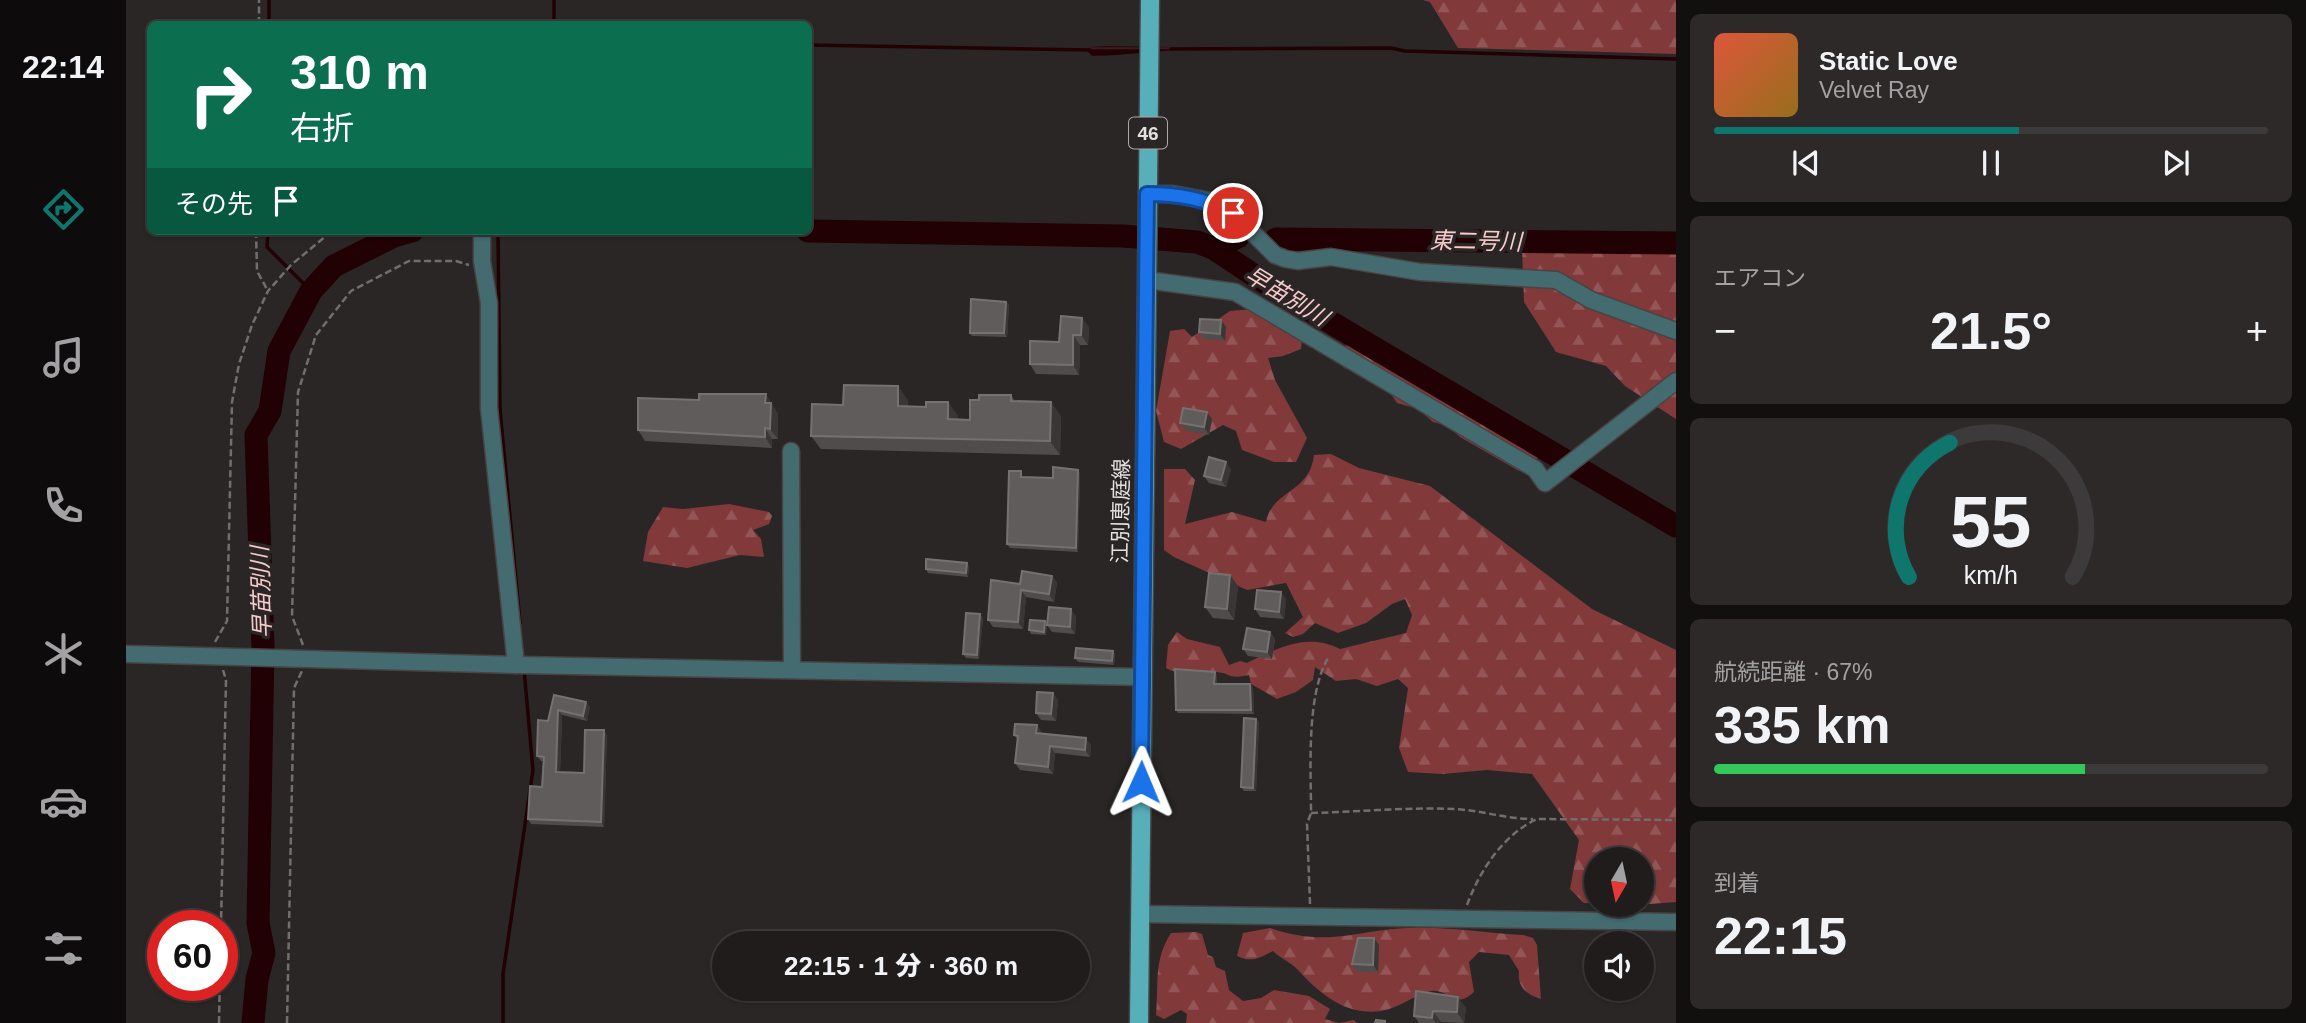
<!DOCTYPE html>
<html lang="ja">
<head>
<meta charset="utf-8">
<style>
	:root { --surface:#201c1c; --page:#2d2929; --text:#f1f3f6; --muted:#a2a1a3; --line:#3d3a3b; --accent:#0f766e }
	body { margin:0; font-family:Helvetica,"Noto Sans JP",sans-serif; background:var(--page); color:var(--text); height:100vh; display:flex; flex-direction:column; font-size:26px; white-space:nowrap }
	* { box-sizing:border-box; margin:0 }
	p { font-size:23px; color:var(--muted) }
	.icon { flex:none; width:38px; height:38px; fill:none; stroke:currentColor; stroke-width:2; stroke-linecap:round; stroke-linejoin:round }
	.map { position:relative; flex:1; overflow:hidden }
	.drawer { display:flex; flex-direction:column; gap:14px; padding:14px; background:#120f0f; width:630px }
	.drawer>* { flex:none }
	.guide { position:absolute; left:21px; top:21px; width:665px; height:214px; border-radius:10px; box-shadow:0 2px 5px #0004,0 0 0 2px var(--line); background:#0b6e4f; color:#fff; overflow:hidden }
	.needle { width:46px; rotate:189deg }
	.tools { position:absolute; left:1458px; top:847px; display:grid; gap:14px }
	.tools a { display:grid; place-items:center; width:70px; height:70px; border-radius:50%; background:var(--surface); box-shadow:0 2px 5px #0004,0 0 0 2px var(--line); font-size:35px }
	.speed { position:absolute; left:21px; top:910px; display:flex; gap:14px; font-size:35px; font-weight:700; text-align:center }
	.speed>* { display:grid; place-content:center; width:91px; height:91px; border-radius:50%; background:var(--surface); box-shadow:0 2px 5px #0004,0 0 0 2px var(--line); line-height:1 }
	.speed .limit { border:10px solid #d22; background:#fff; color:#111 }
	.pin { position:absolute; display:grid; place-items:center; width:60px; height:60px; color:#fff; margin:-30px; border:4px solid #fff; border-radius:50%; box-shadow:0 2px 7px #0007 }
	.me { position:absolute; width:77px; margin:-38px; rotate:1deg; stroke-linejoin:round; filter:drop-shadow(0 0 5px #0008) }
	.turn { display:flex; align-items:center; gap:24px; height:147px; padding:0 28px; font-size:32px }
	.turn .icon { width:91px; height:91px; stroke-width:2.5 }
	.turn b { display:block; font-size:49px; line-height:60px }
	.then { display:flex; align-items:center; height:66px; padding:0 28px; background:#0003; gap:14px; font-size:26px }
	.big { font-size:52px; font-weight:800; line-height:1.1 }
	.drawer .card { flex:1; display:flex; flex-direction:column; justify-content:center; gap:10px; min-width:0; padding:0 24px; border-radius:10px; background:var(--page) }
	.drawer .dial { align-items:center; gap:0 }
	.dial svg { height:182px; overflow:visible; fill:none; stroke:var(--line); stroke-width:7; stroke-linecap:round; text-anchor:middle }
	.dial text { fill:var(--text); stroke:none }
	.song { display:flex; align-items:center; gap:21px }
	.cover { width:84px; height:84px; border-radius:10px; background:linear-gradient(135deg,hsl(10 70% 55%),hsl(40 70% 35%)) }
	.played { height:7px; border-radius:4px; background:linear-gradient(90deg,var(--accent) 55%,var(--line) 55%) }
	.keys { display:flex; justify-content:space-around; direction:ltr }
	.heat { display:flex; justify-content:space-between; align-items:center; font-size:38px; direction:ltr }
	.charge { height:10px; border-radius:5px; background:linear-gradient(90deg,#34c759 67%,var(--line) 0) }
	.trip { position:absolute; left:586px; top:931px; width:378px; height:70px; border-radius:35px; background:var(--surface); box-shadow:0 2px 5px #0004,0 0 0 2px var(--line); font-weight:800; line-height:70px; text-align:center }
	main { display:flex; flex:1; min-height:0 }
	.menu { display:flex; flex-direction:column; width:126px; justify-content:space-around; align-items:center; background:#0d0b0b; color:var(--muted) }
	.menu .icon { width:49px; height:49px }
	.menu .on { color:var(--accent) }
	.menu b { font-size:32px; color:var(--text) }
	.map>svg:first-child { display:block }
	.forest { fill:url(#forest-firs) }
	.water { fill:url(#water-rules) }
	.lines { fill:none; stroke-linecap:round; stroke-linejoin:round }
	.stream { stroke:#210103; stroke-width:3.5 }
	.river { stroke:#210103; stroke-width:23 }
	.minor-casing { stroke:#484444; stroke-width:19 }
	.major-casing { stroke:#484444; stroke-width:21 }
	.path { stroke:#726e6e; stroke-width:2.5; stroke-dasharray:7 3.5; stroke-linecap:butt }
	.minor { stroke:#446b70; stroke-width:16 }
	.major { stroke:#57afba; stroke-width:18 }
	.wall { fill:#504c4c }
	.shaded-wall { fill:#3a3636 }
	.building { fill:#605c5c; stroke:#747171; stroke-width:2 }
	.route-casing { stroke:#114b97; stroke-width:18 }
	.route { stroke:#1a73e8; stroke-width:12 }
	.labels { text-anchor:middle; stroke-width:7; stroke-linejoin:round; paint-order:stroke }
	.shield { fill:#2a2626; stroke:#aca8a8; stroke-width:2 }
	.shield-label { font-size:19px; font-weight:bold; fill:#e3e0e0 }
	.street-label { font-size:21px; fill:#e3e0e0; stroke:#2a2626 }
	.water-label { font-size:23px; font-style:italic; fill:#f8cac9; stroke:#2a2626 }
</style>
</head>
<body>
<main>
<nav class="menu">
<b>22:14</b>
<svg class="icon on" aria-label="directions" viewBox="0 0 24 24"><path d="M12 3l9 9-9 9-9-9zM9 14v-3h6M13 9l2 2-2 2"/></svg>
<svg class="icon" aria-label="music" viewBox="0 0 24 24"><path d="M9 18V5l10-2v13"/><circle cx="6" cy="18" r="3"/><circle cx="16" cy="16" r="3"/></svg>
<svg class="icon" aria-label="phone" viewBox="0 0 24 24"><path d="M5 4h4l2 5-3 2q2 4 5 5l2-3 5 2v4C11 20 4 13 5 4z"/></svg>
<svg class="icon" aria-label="climate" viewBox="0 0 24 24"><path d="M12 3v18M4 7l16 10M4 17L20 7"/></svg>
<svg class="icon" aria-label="car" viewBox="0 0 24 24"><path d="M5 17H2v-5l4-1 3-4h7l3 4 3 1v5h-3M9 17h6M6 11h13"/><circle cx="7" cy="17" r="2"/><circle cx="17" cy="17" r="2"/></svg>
<svg class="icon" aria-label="filters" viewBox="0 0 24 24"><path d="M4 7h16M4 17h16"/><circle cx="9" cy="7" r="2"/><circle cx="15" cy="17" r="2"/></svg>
</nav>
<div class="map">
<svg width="1550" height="1023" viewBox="0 0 1550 1023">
	<defs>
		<pattern id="forest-firs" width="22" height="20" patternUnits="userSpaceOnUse" patternTransform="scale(1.75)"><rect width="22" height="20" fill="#81393a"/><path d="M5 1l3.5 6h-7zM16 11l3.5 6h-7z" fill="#935556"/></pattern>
		<pattern id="water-rules" width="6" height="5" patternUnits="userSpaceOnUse" patternTransform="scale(1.75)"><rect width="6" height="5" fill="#210103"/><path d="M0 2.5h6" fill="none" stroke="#412627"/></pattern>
	</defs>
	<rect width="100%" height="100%" fill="#2a2626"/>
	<g class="forest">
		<polygon points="1297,0 1550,0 1550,54 1332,48 1304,2"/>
		<polygon points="1485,243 1550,246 1550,419 1499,386 1480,366 1430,352 1398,302 1396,248"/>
		<polygon points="1128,309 1176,338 1175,349 1157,356 1142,358 1149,380 1181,438 1170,462 1148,462 1116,450 1110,431 1097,425 1055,449 1038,442 1030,411 1044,331 1058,329 1066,337 1104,311"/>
		<polygon points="1246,339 1422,447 1425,455 1413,457 1393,471 1334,437 1323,426 1307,422 1292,409 1271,403 1254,378 1218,368 1209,358 1211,348"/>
		<path d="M1205,454L1233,468L1304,486L1466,609L1550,650V902L1511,905H1516V859H1470V903H1458L1444,889L1453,840L1406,774L1361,770L1317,774L1282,772L1273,748L1282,688L1272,679L1251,686L1230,679L1210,681L1189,667L1187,680L1170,692L1151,699L1125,684L1123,675C1101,680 1106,673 1090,672C1066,670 1067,681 1040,668L1042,645L1051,632L1061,639L1094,647L1103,665L1114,661L1121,663C1151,648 1182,632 1214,649L1280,633L1286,615L1279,599L1266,604L1240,623L1212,633L1189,623L1177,634L1167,637L1159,633L1177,617L1160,583L1121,590L1048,557L1038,550V469H1059L1069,480L1059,524L1106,512L1140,522C1146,490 1184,493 1188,455Z"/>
		<polygon points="603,504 643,512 646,516 643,524 627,530 635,539 638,557 614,555 561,568 517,561 522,532 537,507 557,509"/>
		<path d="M1144,928C1203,948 1228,930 1283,928C1319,926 1360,933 1397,935L1407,938L1411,945L1415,999C1401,995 1391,987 1393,971L1383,955L1353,952L1343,962L1348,992C1327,1011 1323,988 1305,991C1288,995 1273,1008 1255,1011C1220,1016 1194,994 1172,970C1166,963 1154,958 1147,951C1134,958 1125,963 1111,956L1117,933Z"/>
		<path d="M1070,932L1076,934L1082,955L1087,957L1090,967L1099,971L1103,990L1117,1001L1135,998L1148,990L1183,996L1204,1009L1199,1019L1213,1023L1228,1020L1231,1023H1060L1061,1014L1055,1010L1038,1019L1030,1015C1033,984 1027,961 1045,933Z"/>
	</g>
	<polygon class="water" points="982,46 1049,47 1049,50 967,57 962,52 963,47"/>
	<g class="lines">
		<g class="stream">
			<polyline points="428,0 428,24"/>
			<polyline points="143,24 143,0"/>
			<polyline points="682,45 964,50"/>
			<polyline points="1045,49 1265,48 1279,51 1550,59"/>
			<polyline points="142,231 141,247 185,291"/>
			<polyline points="372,231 374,410 394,623"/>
			<polyline points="377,1023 377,974 407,770 398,669"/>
		</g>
		<g class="river">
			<polyline points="682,231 997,236 1071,242 1087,248 1150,290 1550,526"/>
			<polyline points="1150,239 1550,243"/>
			<polyline points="1087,248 1112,237"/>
			<polyline points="127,1023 131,979 138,953 132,923 137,647 130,435 144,411 153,351 185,291 208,266 268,236 286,231"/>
		</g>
		<g class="minor-casing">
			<g id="minor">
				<polyline points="1021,194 1047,194 1084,201 1107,213 1149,255 1160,259 1172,261 1205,257 1294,272 1430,280 1465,300 1550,331"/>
				<polyline points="356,231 356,261 363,303 363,408 390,665"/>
				<polyline points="1021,280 1109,292 1409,469 1419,483 1550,381"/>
				<polyline points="665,451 666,669"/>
				<polyline points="0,654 395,665 1016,677"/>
				<polyline points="1014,914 1550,922"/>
			</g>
		</g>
		<g class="major-casing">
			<polyline id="major" points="1013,1023 1024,0"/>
		</g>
		<g class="path">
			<polyline points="133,24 133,0"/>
			<polyline points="130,231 131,271 142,291"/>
			<polyline points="89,642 101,621 106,402 113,364 126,325 142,291 165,265 206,231"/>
			<polyline points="177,645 166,616 172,392 190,335 225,291 283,261 330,261 343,265"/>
			<path d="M1185,813C1232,812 1280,807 1327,809C1355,810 1379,819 1407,819"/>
			<path d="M1184,904L1181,824L1185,813C1185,769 1180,696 1202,658"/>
			<path d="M1341,905C1354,870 1377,835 1411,819L1550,820"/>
			<polyline points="93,1023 100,680 97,670"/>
			<polyline points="161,1023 168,688 176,671"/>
		</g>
		<use href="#minor" class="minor"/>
		<use href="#major" class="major"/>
	</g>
	<g class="wall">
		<polygon points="880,302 883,305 881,337 846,336 844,333"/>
		<polygon points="963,327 962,345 954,345 953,375 910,374 904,364 933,342"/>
		<polygon points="1100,327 1099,341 1078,339 1073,332"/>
		<polygon points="885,395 889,401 935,416 934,455 695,449 685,436 782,400 782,406 800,407 822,402 832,416 832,420 844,420 853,400"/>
		<polygon points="647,405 647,406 652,414 652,439 646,439 646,448 519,441 512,430"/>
		<polygon points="1086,419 1083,435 1060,431 1054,423"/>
		<polygon points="1105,469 1100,487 1083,483 1078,476"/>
		<polygon points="952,470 954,474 952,552 884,548 881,544 897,475 897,477 927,478"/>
		<polygon points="843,566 842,577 802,573 800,569"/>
		<polygon points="926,576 931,583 928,602 900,597 897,629 867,627 862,620 894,584"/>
		<polygon points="1112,586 1108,620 1087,618 1079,607"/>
		<polygon points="1160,599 1158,619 1134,617 1129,609"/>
		<polygon points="854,614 857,618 853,659 840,658 837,654"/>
		<polygon points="950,616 949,634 926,632 921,625"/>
		<polygon points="919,621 921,625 920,635 905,634 903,630"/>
		<polygon points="1144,632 1149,639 1146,659 1122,656 1117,649"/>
		<polygon points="989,654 988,665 952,662 949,658"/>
		<polygon points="1091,675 1091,684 1127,688 1128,714 1052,713 1050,710"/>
		<polygon points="428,695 464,707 461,721 436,715 434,772 458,773 481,735 478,827 405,824 402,819 416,787 417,761 415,761 411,756 422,721"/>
		<polygon points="932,700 930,721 915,720 910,713"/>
		<polygon points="1133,722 1130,791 1118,791 1115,787"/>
		<polygon points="911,725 916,733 965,745 964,757 929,753 927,774 894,770 889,763 892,740 888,735"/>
		<polygon points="1253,945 1252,972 1231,972 1226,964"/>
		<polygon points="1290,991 1340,1008 1338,1023 1315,1022 1315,1023 1293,1023 1288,1016"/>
	</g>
	<g class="shaded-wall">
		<polygon points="880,302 883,305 881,337 878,333"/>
		<polygon points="956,318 963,327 962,345 955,335"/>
		<polygon points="1095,320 1100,327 1099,341 1094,334"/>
		<polygon points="947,335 954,345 953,375 947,365"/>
		<polygon points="772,386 782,400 781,420 772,406"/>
		<polygon points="640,394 652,414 652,439 644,429 639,403"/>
		<polygon points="822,402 832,416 831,433 822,419"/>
		<polygon points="925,402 935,416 934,455 924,441"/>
		<polygon points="1081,412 1086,419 1083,435 1078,427"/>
		<polygon points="639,428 646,439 646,448 639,437"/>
		<polygon points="1100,462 1105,469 1100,487 1095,480"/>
		<polygon points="952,470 954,474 952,552 950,548"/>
		<polygon points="841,563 843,566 842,577 840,573"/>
		<polygon points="1104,575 1112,586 1108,620 1101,609"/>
		<polygon points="926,576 931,583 928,602 923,594"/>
		<polygon points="895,590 900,597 897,629 892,622"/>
		<polygon points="1155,592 1160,599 1158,619 1153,612"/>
		<polygon points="945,609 950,616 949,634 944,627"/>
		<polygon points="854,614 857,618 853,659 851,655"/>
		<polygon points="919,621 921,625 920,635 918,632"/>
		<polygon points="1144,632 1149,639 1146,659 1141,652"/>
		<polygon points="987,651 989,654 988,665 986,661"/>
		<polygon points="1089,672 1091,675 1090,688 1088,684"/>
		<polygon points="1124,684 1127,688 1128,714 1125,710"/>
		<polygon points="927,693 932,700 930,721 925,714"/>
		<polygon points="460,702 464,707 461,721 457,716"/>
		<polygon points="432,710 436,715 434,777 430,772"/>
		<polygon points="1130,719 1133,722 1130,791 1127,788"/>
		<polygon points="911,725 916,733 915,740 910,733"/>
		<polygon points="478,730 481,735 478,827 475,822"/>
		<polygon points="960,738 965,745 964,757 959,750"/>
		<polygon points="924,746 929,753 927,774 922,767"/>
		<polygon points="1248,938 1253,945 1252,972 1247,965"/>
		<polygon points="1332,997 1340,1008 1338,1023 1331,1012"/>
		<polygon points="1307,1011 1315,1022 1315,1023 1310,1023 1306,1018"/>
	</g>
	<g class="building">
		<polygon points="845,299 880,302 878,333 844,333"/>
		<polygon points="935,316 956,318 955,335 947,335 947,365 904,364 904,341 933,342"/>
		<polygon points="1074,319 1095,320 1094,334 1073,332"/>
		<polygon points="718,385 772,386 772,406 800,407 800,402 822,402 822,419 844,420 844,400 853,400 853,395 885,395 885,401 925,402 924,441 685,436 686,404 717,405"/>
		<polygon points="573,394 640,394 639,403 645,403 644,429 639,428 639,437 512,430 512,398 573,400"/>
		<polygon points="1057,408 1081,412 1078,427 1054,423"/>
		<polygon points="1083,457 1100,462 1095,480 1078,476"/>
		<polygon points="927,467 952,470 950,548 881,544 883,471 895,471 895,477 927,478"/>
		<polygon points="800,559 841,563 840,573 800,569"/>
		<polygon points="896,571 926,576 923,594 895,590 892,622 862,620 865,580 894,584"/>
		<polygon points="1083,573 1104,575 1101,609 1079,607"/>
		<polygon points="1131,590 1155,592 1153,612 1129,609"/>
		<polygon points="923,607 945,609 944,627 921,625"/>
		<polygon points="840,613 854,614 851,655 837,654"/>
		<polygon points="904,620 919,621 918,632 903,630"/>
		<polygon points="1121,628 1144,632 1141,652 1117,649"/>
		<polygon points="950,648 987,651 986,661 949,658"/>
		<polygon points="1049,669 1089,672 1088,684 1124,684 1125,710 1050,710"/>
		<polygon points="911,692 927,693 925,714 910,713"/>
		<polygon points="428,695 460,702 457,716 432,710 430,772 458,773 459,730 478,730 475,822 402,819 404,786 416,787 418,757 411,756 412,720 422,721"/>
		<polygon points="1118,718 1130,719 1127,788 1115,787"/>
		<polygon points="889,724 911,725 910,733 960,738 959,750 924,746 922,767 889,763 892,736 888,735"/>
		<polygon points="1232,938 1248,938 1247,965 1226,964"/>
		<polygon points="1290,991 1332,997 1331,1012 1307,1011 1306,1018 1288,1016"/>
		<polygon points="1250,1020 1259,1021 1259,1023 1249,1023"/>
	</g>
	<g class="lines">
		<g class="route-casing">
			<path id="route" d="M1015,782L1021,194C1053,194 1079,199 1107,213"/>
		</g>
		<use href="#route" class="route"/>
	</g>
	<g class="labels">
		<rect class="shield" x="1003" y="117.5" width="38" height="31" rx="5"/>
		<g class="shield-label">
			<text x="1022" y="140">46</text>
		</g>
		<g class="street-label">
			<text transform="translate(995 511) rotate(-89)" y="7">江別恵庭線</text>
		</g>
		<g class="water-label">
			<text transform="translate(1350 241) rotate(1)" y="8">東二号川</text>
			<text transform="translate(1161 296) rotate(31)" y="8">早苗別川</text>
			<text transform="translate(135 592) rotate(-92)" y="8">早苗別川</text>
		</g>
	</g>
</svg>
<div class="tools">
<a><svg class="needle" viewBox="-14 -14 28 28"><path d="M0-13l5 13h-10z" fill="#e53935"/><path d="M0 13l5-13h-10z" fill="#a2a1a3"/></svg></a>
<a><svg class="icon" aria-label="sound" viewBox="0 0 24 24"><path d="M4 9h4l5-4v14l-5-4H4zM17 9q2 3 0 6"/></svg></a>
</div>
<div class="speed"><div class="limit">60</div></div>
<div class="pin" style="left:1107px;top:213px;background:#d93025"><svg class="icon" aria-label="arrive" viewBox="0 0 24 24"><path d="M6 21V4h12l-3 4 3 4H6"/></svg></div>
<svg class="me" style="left:1015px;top:782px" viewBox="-20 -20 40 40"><path d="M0-17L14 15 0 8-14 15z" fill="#1a73e8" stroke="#fff" stroke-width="4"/></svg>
<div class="trip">22:15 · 1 分 · 360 m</div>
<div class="guide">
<div class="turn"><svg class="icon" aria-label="right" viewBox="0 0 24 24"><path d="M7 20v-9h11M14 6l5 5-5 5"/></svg><div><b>310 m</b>右折</div></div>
<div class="then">その先<svg class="icon" aria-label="arrive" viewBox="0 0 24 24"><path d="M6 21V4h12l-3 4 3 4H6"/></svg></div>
</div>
</div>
<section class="drawer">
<div class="card">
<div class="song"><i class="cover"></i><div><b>Static Love</b><p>Velvet Ray</p></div></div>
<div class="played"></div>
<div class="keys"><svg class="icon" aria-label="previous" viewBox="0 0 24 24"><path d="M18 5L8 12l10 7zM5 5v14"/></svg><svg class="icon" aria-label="pause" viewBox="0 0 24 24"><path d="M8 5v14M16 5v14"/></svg><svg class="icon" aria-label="next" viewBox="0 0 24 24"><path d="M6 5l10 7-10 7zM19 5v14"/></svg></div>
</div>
<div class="card"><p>エアコン</p>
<div class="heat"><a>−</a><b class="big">21.5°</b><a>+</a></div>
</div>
<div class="card dial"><svg viewBox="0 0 100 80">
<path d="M14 69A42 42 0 1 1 86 69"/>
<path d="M14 69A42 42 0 0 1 32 10" stroke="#0f766e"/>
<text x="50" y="56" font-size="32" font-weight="700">55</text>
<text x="50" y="72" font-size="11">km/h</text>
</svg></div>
<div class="card"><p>航続距離 · 67%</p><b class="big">335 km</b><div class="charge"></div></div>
<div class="card"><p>到着</p><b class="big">22:15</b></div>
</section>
</main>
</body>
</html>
